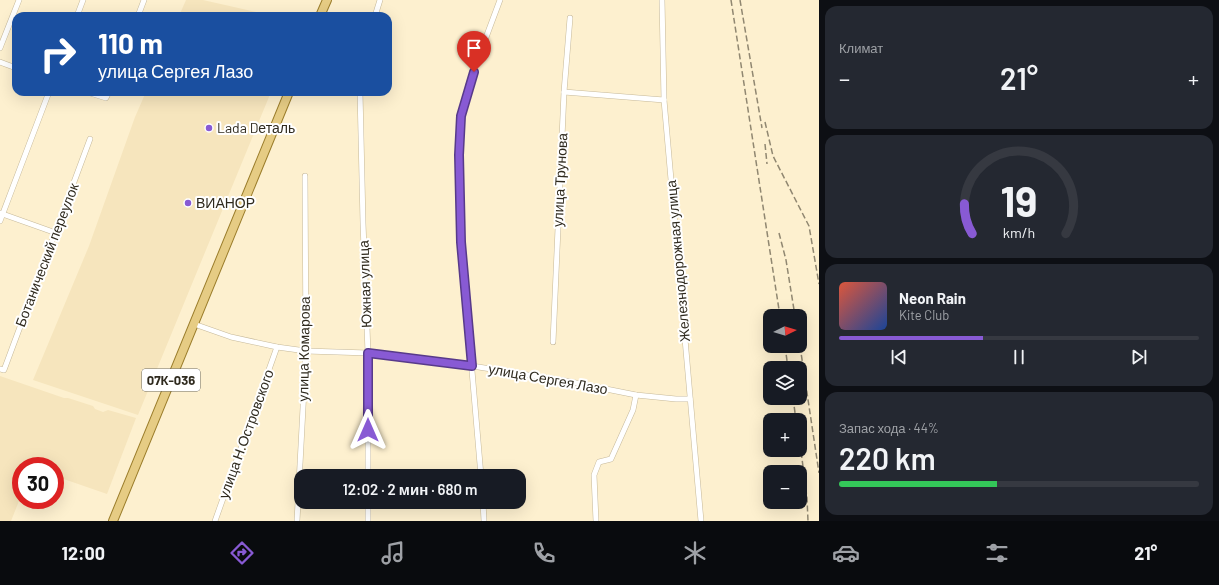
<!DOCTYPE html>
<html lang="ru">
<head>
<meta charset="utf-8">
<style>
	:root { --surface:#171b24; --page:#242831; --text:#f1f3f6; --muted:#9ea1a6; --line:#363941; --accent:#885ad4 }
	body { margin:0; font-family:Barlow,sans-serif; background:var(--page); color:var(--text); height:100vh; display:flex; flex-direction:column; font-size:15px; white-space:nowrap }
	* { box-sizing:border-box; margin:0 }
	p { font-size:13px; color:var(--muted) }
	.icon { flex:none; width:22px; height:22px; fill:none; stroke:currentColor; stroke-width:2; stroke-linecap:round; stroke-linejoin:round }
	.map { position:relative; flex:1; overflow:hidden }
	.details { display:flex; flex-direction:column; gap:6px; padding:6px; background:#0d0f14; width:400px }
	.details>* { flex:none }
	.top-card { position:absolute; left:12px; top:12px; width:380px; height:84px; border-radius:12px; box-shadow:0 4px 16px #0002; background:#1a4fa0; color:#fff; overflow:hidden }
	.needle { width:26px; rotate:85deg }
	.controls { position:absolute; left:763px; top:309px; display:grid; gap:8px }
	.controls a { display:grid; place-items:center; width:44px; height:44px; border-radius:8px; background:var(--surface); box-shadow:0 4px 16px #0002; font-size:20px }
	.speed { position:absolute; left:12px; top:457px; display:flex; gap:8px; font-size:20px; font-weight:700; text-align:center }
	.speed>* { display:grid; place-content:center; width:52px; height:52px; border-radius:50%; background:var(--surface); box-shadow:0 4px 16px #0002; line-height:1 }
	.speed .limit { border:6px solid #d22; background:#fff; color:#111 }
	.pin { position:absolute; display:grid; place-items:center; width:34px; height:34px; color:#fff; margin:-41px -17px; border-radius:50% 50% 50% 0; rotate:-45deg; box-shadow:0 0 4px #0007 }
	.pin .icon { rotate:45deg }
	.me { position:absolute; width:44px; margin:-22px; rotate:0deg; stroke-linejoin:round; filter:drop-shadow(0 0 3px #0008) }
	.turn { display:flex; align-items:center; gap:14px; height:84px; padding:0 20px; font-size:18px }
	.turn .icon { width:52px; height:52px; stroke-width:2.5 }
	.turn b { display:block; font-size:28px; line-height:34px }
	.big { font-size:30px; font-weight:600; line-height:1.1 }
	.details .card { flex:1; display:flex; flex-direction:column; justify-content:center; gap:6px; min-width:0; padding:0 14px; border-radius:12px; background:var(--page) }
	.details .dial { align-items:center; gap:0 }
	.dial svg { height:104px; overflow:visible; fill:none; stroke:var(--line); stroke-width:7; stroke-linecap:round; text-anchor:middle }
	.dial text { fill:var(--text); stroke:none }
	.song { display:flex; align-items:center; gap:12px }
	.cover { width:48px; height:48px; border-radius:6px; background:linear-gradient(135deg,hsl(10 70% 55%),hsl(220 70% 35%)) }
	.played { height:4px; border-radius:2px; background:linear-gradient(90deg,var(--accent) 40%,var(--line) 40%) }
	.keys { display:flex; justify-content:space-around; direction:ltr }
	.heat { display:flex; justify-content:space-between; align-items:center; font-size:22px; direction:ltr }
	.charge { height:6px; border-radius:3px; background:linear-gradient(90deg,#34c759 44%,var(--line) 0) }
	.trip { position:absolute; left:294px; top:469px; width:232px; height:40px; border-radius:12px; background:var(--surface); box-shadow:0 4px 16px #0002; font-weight:600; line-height:40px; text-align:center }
	.dock { display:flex; height:64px; justify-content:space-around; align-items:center; background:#090b0e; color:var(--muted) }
	.dock .icon { width:28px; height:28px }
	.dock .current { color:var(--accent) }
	.dock b { font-size:18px; color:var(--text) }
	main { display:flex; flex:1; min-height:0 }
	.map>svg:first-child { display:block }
	.built { fill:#f6e5bd }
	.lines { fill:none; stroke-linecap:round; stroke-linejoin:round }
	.minor-casing { stroke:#c6b99a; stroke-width:6 }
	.primary-casing { stroke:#9b7d2b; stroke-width:10 }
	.minor { stroke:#fff; stroke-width:5 }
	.primary { stroke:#e6cc84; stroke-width:8 }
	.rail { stroke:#908771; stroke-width:1.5; stroke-dasharray:6 3; stroke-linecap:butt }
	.route-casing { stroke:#583a8a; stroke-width:10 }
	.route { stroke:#885ad4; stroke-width:7 }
	.poi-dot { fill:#885ad4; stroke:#fff; stroke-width:1.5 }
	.labels { text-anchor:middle; stroke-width:4; stroke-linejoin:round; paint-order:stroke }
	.shield { fill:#fff; stroke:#6d6a62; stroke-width:1 }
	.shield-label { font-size:13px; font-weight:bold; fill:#2f2a1e }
	.poi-label { font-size:14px; fill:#2f2a1e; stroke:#fff; text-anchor:start }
	.street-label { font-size:14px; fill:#2f2a1e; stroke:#fff }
</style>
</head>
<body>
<main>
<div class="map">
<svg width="819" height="521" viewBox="0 0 819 521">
	<rect width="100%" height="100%" fill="#fdf0cf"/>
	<g class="built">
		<polygon points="186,0 203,0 274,16 179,16"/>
		<polygon points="146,92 271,92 138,415 33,380 89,246 135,117"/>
		<polygon points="0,376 64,398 68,398 93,406 95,409 103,412 108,410 136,418 107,494 55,476 55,466 21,466 21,496 11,521 0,521"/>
	</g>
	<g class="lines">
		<g class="minor-casing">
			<g id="minor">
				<polyline points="662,0 664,100 701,521"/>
				<polyline points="77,16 83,0"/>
				<polyline points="138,16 144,0"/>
				<polyline points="375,16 380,0"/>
				<polyline points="0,48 19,0"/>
				<polyline points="0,62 16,68"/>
				<polyline points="87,92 106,98 109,92"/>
				<polyline points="360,92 363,223 368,353 368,476"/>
				<polyline points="564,92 664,100"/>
				<polyline points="0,213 56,233"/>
				<polyline points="0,221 49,92"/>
				<polyline points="194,324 231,337 277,347 306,351 368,353 472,366 566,381 636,395 676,399 690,399"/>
				<polyline points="553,342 564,92 570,18"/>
				<polyline points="0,369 4,370 90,139"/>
				<polyline points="481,476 461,242 459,155 461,116 469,83 500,0"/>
				<polyline points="368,502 368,521"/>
				<polyline points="483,502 484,521"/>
				<polyline points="215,521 277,347"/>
				<polyline points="297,521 306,351 305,176"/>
				<polyline points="596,521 594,475 599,462 611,459 633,410 636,395"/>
			</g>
		</g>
		<g class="primary-casing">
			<g id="primary">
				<polyline points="320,16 327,0"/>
				<polyline points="113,521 289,92"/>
			</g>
		</g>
		<use href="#minor" class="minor"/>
		<use href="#primary" class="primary"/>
		<g class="rail">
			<polyline points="731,0 780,316"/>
			<polyline points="740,0 762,128"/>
			<polyline points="765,122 773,156 809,226 819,284"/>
			<polyline points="765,144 767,164"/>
			<polyline points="779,233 786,260 795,316"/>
			<polyline points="785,346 788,368"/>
			<polyline points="800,346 819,473"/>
			<polyline points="793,398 796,420"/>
			<polyline points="800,443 807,498 808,521"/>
		</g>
	</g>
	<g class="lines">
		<g class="route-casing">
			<polyline id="route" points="368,430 368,353 472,366 461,242 459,155 461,116 474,72"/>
		</g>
		<use href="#route" class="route"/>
	</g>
	<g class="poi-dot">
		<circle cx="209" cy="128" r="4"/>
		<circle cx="188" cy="203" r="4"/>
	</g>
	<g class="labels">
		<rect class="shield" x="142" y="369" width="58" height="22" rx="3"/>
		<g class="shield-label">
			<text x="171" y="385">07К-036</text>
		</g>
		<g class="poi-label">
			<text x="217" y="133">Lada Dеталь</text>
			<text x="196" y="208">ВИАНОР</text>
		</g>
		<g class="street-label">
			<text transform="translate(560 180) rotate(-87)" y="5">улица Трунова</text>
			<text transform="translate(47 255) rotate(-69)" y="5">Ботанический переулок</text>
			<text transform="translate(678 261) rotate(-95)" y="5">Железнодорожная улица</text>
			<text transform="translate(365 284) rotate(-92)" y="5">Южная улица</text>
			<text transform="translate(304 349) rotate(-89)" y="5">улица Комарова</text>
			<text transform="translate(548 379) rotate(10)" y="5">улица Сергея Лазо</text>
			<text transform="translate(246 434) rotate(-70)" y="5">улица Н.Островского</text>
		</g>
	</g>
</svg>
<div class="controls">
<a><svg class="needle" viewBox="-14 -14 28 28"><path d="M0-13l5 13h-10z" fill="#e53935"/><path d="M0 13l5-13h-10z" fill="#9ea1a6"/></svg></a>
<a><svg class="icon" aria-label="layers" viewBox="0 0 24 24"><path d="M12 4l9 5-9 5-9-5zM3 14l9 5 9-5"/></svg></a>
<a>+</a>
<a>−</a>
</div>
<div class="speed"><div class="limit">30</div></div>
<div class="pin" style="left:474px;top:72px;background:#d93025"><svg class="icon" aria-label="arrive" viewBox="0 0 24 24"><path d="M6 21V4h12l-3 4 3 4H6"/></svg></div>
<svg class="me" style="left:368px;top:430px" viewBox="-20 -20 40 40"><path d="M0-17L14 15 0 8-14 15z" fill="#885ad4" stroke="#fff" stroke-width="4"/></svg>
<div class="trip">12:02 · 2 мин · 680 m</div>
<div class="top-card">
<div class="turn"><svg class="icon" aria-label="right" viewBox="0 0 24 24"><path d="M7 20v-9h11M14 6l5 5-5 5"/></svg><div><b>110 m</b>улица Сергея Лазо</div></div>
</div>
</div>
<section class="details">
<div class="card"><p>Климат</p>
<div class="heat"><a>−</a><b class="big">21°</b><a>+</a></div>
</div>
<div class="card dial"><svg viewBox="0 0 100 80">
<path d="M14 69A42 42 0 1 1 86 69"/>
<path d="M14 69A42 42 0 0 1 8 46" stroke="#885ad4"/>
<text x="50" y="56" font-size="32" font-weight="700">19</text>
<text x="50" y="72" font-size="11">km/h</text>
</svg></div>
<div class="card">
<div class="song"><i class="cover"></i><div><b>Neon Rain</b><p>Kite Club</p></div></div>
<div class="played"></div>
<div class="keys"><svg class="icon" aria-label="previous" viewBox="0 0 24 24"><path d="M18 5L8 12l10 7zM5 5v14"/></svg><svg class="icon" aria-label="pause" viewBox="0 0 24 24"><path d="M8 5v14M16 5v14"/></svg><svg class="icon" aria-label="next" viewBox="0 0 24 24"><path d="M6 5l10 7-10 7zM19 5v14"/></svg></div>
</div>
<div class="card"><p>Запас хода · 44%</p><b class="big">220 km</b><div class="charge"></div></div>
</section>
</main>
<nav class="dock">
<b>12:00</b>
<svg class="icon current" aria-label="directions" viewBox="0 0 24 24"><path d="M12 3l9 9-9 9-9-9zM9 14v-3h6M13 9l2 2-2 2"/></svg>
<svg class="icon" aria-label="music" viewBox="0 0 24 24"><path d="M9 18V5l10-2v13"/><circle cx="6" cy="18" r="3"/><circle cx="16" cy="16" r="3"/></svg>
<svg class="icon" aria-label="phone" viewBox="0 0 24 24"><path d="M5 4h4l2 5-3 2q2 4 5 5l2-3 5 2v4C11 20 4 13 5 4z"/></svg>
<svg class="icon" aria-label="climate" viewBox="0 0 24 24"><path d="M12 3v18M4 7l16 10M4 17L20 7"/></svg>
<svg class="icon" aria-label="car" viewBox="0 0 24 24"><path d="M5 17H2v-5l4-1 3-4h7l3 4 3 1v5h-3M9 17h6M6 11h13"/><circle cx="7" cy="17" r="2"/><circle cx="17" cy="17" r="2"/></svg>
<svg class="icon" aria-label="filters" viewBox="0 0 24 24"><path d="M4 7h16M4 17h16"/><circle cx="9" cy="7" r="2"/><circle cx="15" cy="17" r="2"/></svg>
<b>21°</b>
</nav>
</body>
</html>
